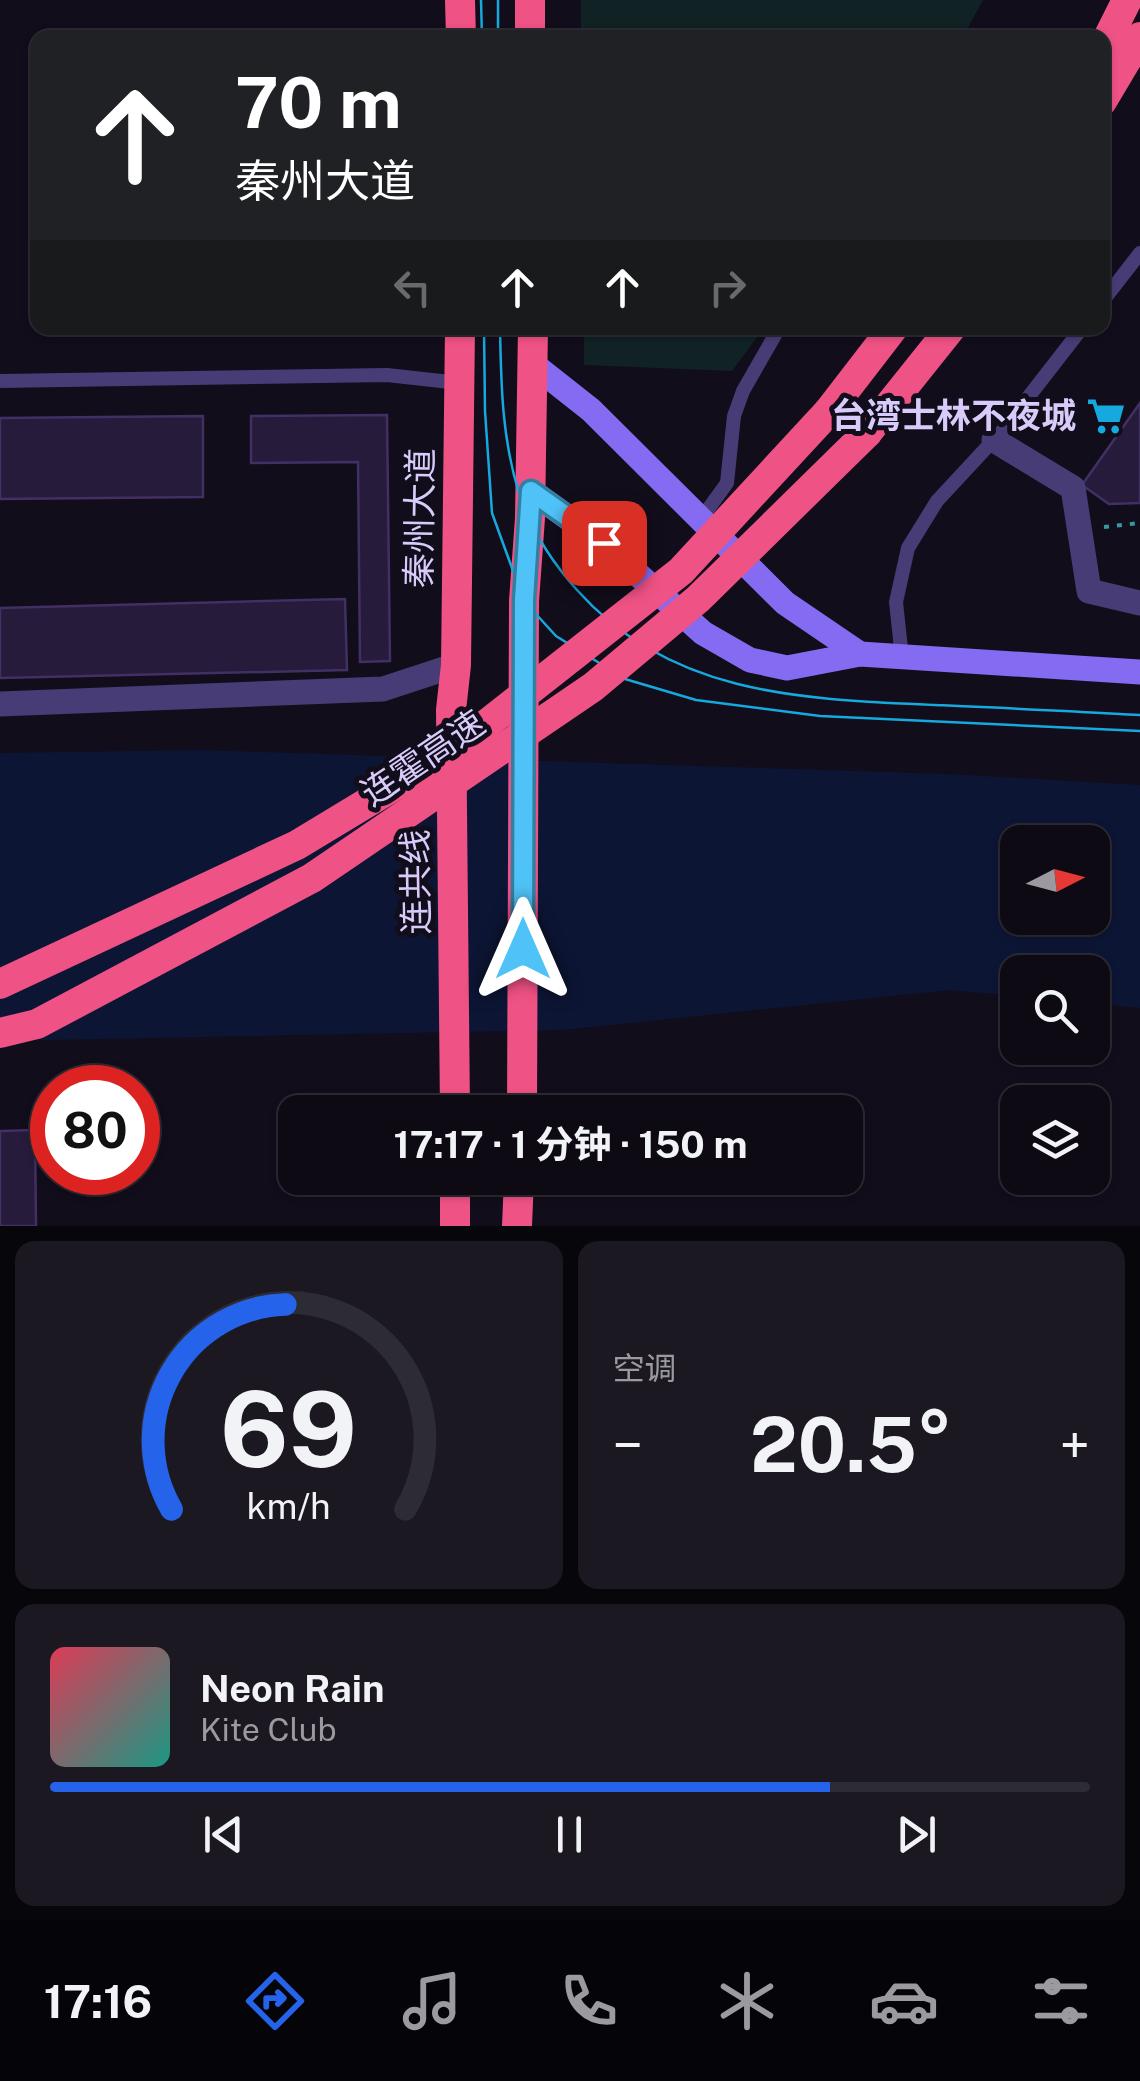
<!DOCTYPE html>
<html lang="zh">
<head>
<meta charset="utf-8">
<style>
	:root { --surface:#0d0a14; --page:#1b1822; --text:#f1f3f6; --muted:#9a9aa0; --line:#2d2b34; --accent:#2563eb }
	body { margin:0; font-family:"Public Sans","Noto Sans SC",sans-serif; background:var(--page); color:var(--text); height:100vh; display:flex; flex-direction:column; font-size:38px; white-space:nowrap }
	* { box-sizing:border-box; margin:0 }
	p { font-size:32px; color:var(--muted) }
	.icon { flex:none; width:55px; height:55px; fill:none; stroke:currentColor; stroke-width:2; stroke-linecap:round; stroke-linejoin:round }
	.map { position:relative; height:1226px; overflow:hidden }
	.drawer { display:flex; flex-direction:column; gap:15px; padding:15px; background:#07060b; flex:1 }
	.drawer>* { flex:none }
	.guide { position:absolute; left:30px; top:30px; width:1080px; height:305px; border-radius:20px; box-shadow:0 2px 8px #0004,0 0 0 2px var(--line); background:#202124; color:#fff; overflow:hidden }
	.needle { width:65px; rotate:84deg }
	.buttons { position:absolute; left:1000px; top:825px; display:grid; gap:20px }
	.buttons a { display:grid; place-items:center; width:110px; height:110px; border-radius:20px; background:var(--surface); box-shadow:0 2px 8px #0004,0 0 0 2px var(--line); font-size:50px }
	.speed { position:absolute; left:30px; top:1065px; display:flex; gap:20px; font-size:50px; font-weight:700; text-align:center }
	.speed>* { display:grid; place-content:center; width:130px; height:130px; border-radius:50%; background:var(--surface); box-shadow:0 2px 8px #0004,0 0 0 2px var(--line); line-height:1 }
	.speed .limit { border:15px solid #d22; background:#fff; color:#111 }
	.pin { position:absolute; display:grid; place-items:center; width:85px; height:85px; color:#fff; margin:-42px; border-radius:20px; box-shadow:0 5px 15px #0006 }
	.me { position:absolute; width:110px; margin:-55px; rotate:0deg; stroke-linejoin:round; filter:drop-shadow(0 0 8px #0008) }
	.turn { display:flex; align-items:center; gap:35px; height:210px; padding:0 40px; font-size:45px }
	.turn .icon { width:130px; height:130px; stroke-width:2.5 }
	.turn b { display:block; font-size:70px; line-height:85px }
	.lanes { display:flex; align-items:center; height:95px; padding:0 40px; background:#0003; justify-content:center; gap:50px; direction:ltr }
	.lanes .off { opacity:.35 }
	.big { font-size:75px; font-weight:700; line-height:1.1 }
	.drawer .card { flex:1; display:flex; flex-direction:column; justify-content:center; gap:15px; min-width:0; padding:0 35px; border-radius:20px; background:var(--page) }
	.drawer .dial { align-items:center; gap:0 }
	.dial svg { height:260px; overflow:visible; fill:none; stroke:var(--line); stroke-width:7; stroke-linecap:round; text-anchor:middle }
	.dial text { fill:var(--text); stroke:none }
	.song { display:flex; align-items:center; gap:30px }
	.cover { width:120px; height:120px; border-radius:15px; background:linear-gradient(135deg,hsl(350 70% 55%),hsl(170 70% 35%)) }
	.played { height:10px; border-radius:5px; background:linear-gradient(90deg,var(--accent) 75%,var(--line) 75%) }
	.keys { display:flex; justify-content:space-around; direction:ltr }
	.heat { display:flex; justify-content:space-between; align-items:center; font-size:55px; direction:ltr }
	.drawer .tiles { flex:1; display:grid; gap:15px; grid-template-columns:1fr 1fr }
	.card:last-child { grid-column:span 2 }
	.trip { position:absolute; left:278px; top:1095px; width:585px; height:100px; border-radius:20px; background:var(--surface); box-shadow:0 2px 8px #0004,0 0 0 2px var(--line); font-weight:700; line-height:100px; text-align:center }
	.dock { display:flex; height:160px; justify-content:space-around; align-items:center; background:#050408; color:var(--muted) }
	.dock .icon { width:70px; height:70px }
	.dock .selected { color:var(--accent) }
	.dock b { font-size:45px; color:var(--text) }
	.map>svg:first-child { display:block }
	.green { fill:#102224 }
	.water { fill:#0c1534; fill-rule:evenodd }
	.building { fill:#261b3a; stroke:#422f64; stroke-width:2.5 }
	.lines { fill:none; stroke-linecap:round; stroke-linejoin:round }
	.path { stroke:#3798a2; stroke-width:4; stroke-dasharray:5 8; stroke-linecap:butt }
	.lane { stroke:#473c76; stroke-width:14 }
	.street { stroke:#473c76; stroke-width:25 }
	.secondary { stroke:#846bf1; stroke-width:25 }
	.highway { stroke:#ef5284; stroke-width:30 }
	.tram { stroke:#15a9dd; stroke-width:2.5 }
	.highway-bridge { stroke:#ef5284; stroke-width:30 }
	.route-casing { stroke:#337fa1; stroke-width:25 }
	.route { stroke:#4fc3f7; stroke-width:18 }
	.labels { text-anchor:middle; stroke-width:10; stroke-linejoin:round; paint-order:stroke }
	.poi-label { font-size:35px; font-weight:bold; fill:#d8cbfa; stroke:#110d1b; text-anchor:end }
	.street-label { font-size:35px; fill:#d8cbfa; stroke:#110d1b }
</style>
</head>
<body>
<div class="map">
<svg width="1140" height="1226" viewBox="0 0 1140 1226">
	<rect width="100%" height="100%" fill="#110d1b"/>
	<g class="green">
		<polygon points="581,0 983,0 963,37 581,38"/>
		<polygon points="584,328 764,328 732,371 584,365"/>
	</g>
	<path class="water" d="M199,750L951,774L1140,785V1008L1093,1003L1092,972H1018L1017,996L950,990L563,1030L0,1041V753ZM1018,842H1092V918H1018Z"/>
	<g class="building">
		<polygon points="1140,403 1140,503 1109,504 1082,485"/>
		<polygon points="387,415 390,661 360,662 358,462 251,463 251,416"/>
		<polygon points="203,416 203,497 0,499 0,418"/>
		<polygon points="345,599 347,670 0,678 0,608"/>
		<polygon points="35,1130 36,1226 0,1226 0,1131"/>
	</g>
	<g class="lines">
		<polyline class="path" points="1104,527 1140,523"/>
		<g class="lane">
			<polyline points="1102,302 1140,253"/>
			<polyline points="0,381 387,375 459,383"/>
			<polyline points="701,519 727,483 734,416 743,391 779,328"/>
			<polyline points="902,658 896,602 908,548 937,501 1002,431 1082,328"/>
		</g>
		<g class="street">
			<polyline points="994,440 1073,488 1089,591 1140,603"/>
			<polyline points="0,704 383,689 456,665"/>
		</g>
		<g class="secondary">
			<polyline points="534,365 591,410 785,603 860,654"/>
			<polyline points="531,491 603,543 703,633 750,660 787,668 860,654 1140,672"/>
		</g>
		<g class="highway">
			<polyline points="460,0 461,38"/>
			<polyline points="530,0 530,38"/>
			<polyline points="1102,50 1127,0"/>
			<polyline points="1102,101 1140,37"/>
			<polyline points="829,411 893,328"/>
			<polyline points="867,433 951,328"/>
			<polyline points="455,1112 451,710 456,665 460,328"/>
			<polyline points="522,1112 524,601 530,518 533,328"/>
			<polyline points="455,1226 455,1178"/>
			<polyline points="517,1226 519,1178"/>
		</g>
		<g class="tram">
			<polyline points="481,0 482,38"/>
			<polyline points="498,0 498,38"/>
			<polyline points="484,328 485,411 492,513 524,601 556,636 625,679 696,700 820,716 1140,731"/>
			<path d="M500,328C501,384 502,439 519,493C531,530 551,561 577,590C671,696 803,699 935,705C1003,708 1072,711 1140,715"/>
		</g>
		<g class="highway-bridge">
			<polyline points="0,984 297,845 451,752 681,571 829,411"/>
			<polyline points="0,1033 37,1024 312,878 593,687 698,599 867,433"/>
		</g>
	</g>
	<g class="lines">
		<g class="route-casing">
			<polyline id="route" points="523,949 524,600 531,491 604,543"/>
		</g>
		<use href="#route" class="route"/>
	</g>
	<defs>
		<g id="supermarket-bare" transform="scale(3)"><path d="M-6-5.5h2.5l.6 2H6L4.5 2H-2.5L-4.4-4H-6ZM-1.5 3.2a1.3 1.3 0 1 0 .1 0ZM3 3.2a1.3 1.3 0 1 0 .1 0Z" fill="#15a9dd" stroke="#110d1b" stroke-width="2.5" paint-order="stroke"/></g>
	</defs>
	<g fill-rule="evenodd">
		<use href="#supermarket-bare" x="1106" y="416"/>
	</g>
	<g class="labels">
		<g class="poi-label">
			<text x="1076" y="428">台湾士林不夜城</text>
		</g>
		<g class="street-label">
			<text transform="translate(420 518) rotate(-89)" y="12">秦州大道</text>
			<text transform="translate(423 758) rotate(-34)" y="12">连霍高速</text>
			<text transform="translate(416 882) rotate(-91)" y="12">连共线</text>
		</g>
	</g>
</svg>
<div class="buttons">
<a><svg class="needle" viewBox="-14 -14 28 28"><path d="M0-13l5 13h-10z" fill="#e53935"/><path d="M0 13l5-13h-10z" fill="#9a9aa0"/></svg></a>
<a><svg class="icon" aria-label="search" viewBox="0 0 24 24"><circle cx="10" cy="10" r="6"/><path d="M15 15l6 6"/></svg></a>
<a><svg class="icon" aria-label="layers" viewBox="0 0 24 24"><path d="M12 4l9 5-9 5-9-5zM3 14l9 5 9-5"/></svg></a>
</div>
<div class="speed"><div class="limit">80</div></div>
<div class="pin" style="left:604px;top:543px;background:#d93025"><svg class="icon" aria-label="arrive" viewBox="0 0 24 24"><path d="M6 21V4h12l-3 4 3 4H6"/></svg></div>
<svg class="me" style="left:523px;top:949px" viewBox="-20 -20 40 40"><path d="M0-17L14 15 0 8-14 15z" fill="#4fc3f7" stroke="#fff" stroke-width="4"/></svg>
<div class="trip">17:17 · 1 分钟 · 150 m</div>
<div class="guide">
<div class="turn"><svg class="icon" aria-label="ahead" viewBox="0 0 24 24"><path d="M12 20V5M6 11l6-6 6 6"/></svg><div><b>70 m</b>秦州大道</div></div>
<div class="lanes"><svg class="icon off" aria-label="left" viewBox="0 0 24 24"><path d="M17 20v-9H6M10 6l-5 5 5 5"/></svg><svg class="icon" aria-label="ahead" viewBox="0 0 24 24"><path d="M12 20V5M6 11l6-6 6 6"/></svg><svg class="icon" aria-label="ahead" viewBox="0 0 24 24"><path d="M12 20V5M6 11l6-6 6 6"/></svg><svg class="icon off" aria-label="right" viewBox="0 0 24 24"><path d="M7 20v-9h11M14 6l5 5-5 5"/></svg></div>
</div>
</div>
<section class="drawer">
<div class="tiles">
<div class="card dial"><svg viewBox="0 0 100 80">
<path d="M14 69A42 42 0 1 1 86 69"/>
<path d="M14 69A42 42 0 0 1 49 6" stroke="#2563eb"/>
<text x="50" y="56" font-size="32" font-weight="700">69</text>
<text x="50" y="72" font-size="11">km/h</text>
</svg></div>
<div class="card"><p>空调</p>
<div class="heat"><a>−</a><b class="big">20.5°</b><a>+</a></div>
</div>
<div class="card">
<div class="song"><i class="cover"></i><div><b>Neon Rain</b><p>Kite Club</p></div></div>
<div class="played"></div>
<div class="keys"><svg class="icon" aria-label="previous" viewBox="0 0 24 24"><path d="M18 5L8 12l10 7zM5 5v14"/></svg><svg class="icon" aria-label="pause" viewBox="0 0 24 24"><path d="M8 5v14M16 5v14"/></svg><svg class="icon" aria-label="next" viewBox="0 0 24 24"><path d="M6 5l10 7-10 7zM19 5v14"/></svg></div>
</div>
</div>
</section>
<nav class="dock">
<b>17:16</b>
<svg class="icon selected" aria-label="directions" viewBox="0 0 24 24"><path d="M12 3l9 9-9 9-9-9zM9 14v-3h6M13 9l2 2-2 2"/></svg>
<svg class="icon" aria-label="music" viewBox="0 0 24 24"><path d="M9 18V5l10-2v13"/><circle cx="6" cy="18" r="3"/><circle cx="16" cy="16" r="3"/></svg>
<svg class="icon" aria-label="phone" viewBox="0 0 24 24"><path d="M5 4h4l2 5-3 2q2 4 5 5l2-3 5 2v4C11 20 4 13 5 4z"/></svg>
<svg class="icon" aria-label="climate" viewBox="0 0 24 24"><path d="M12 3v18M4 7l16 10M4 17L20 7"/></svg>
<svg class="icon" aria-label="car" viewBox="0 0 24 24"><path d="M5 17H2v-5l4-1 3-4h7l3 4 3 1v5h-3M9 17h6M6 11h13"/><circle cx="7" cy="17" r="2"/><circle cx="17" cy="17" r="2"/></svg>
<svg class="icon" aria-label="filters" viewBox="0 0 24 24"><path d="M4 7h16M4 17h16"/><circle cx="9" cy="7" r="2"/><circle cx="15" cy="17" r="2"/></svg>
</nav>
</body>
</html>
